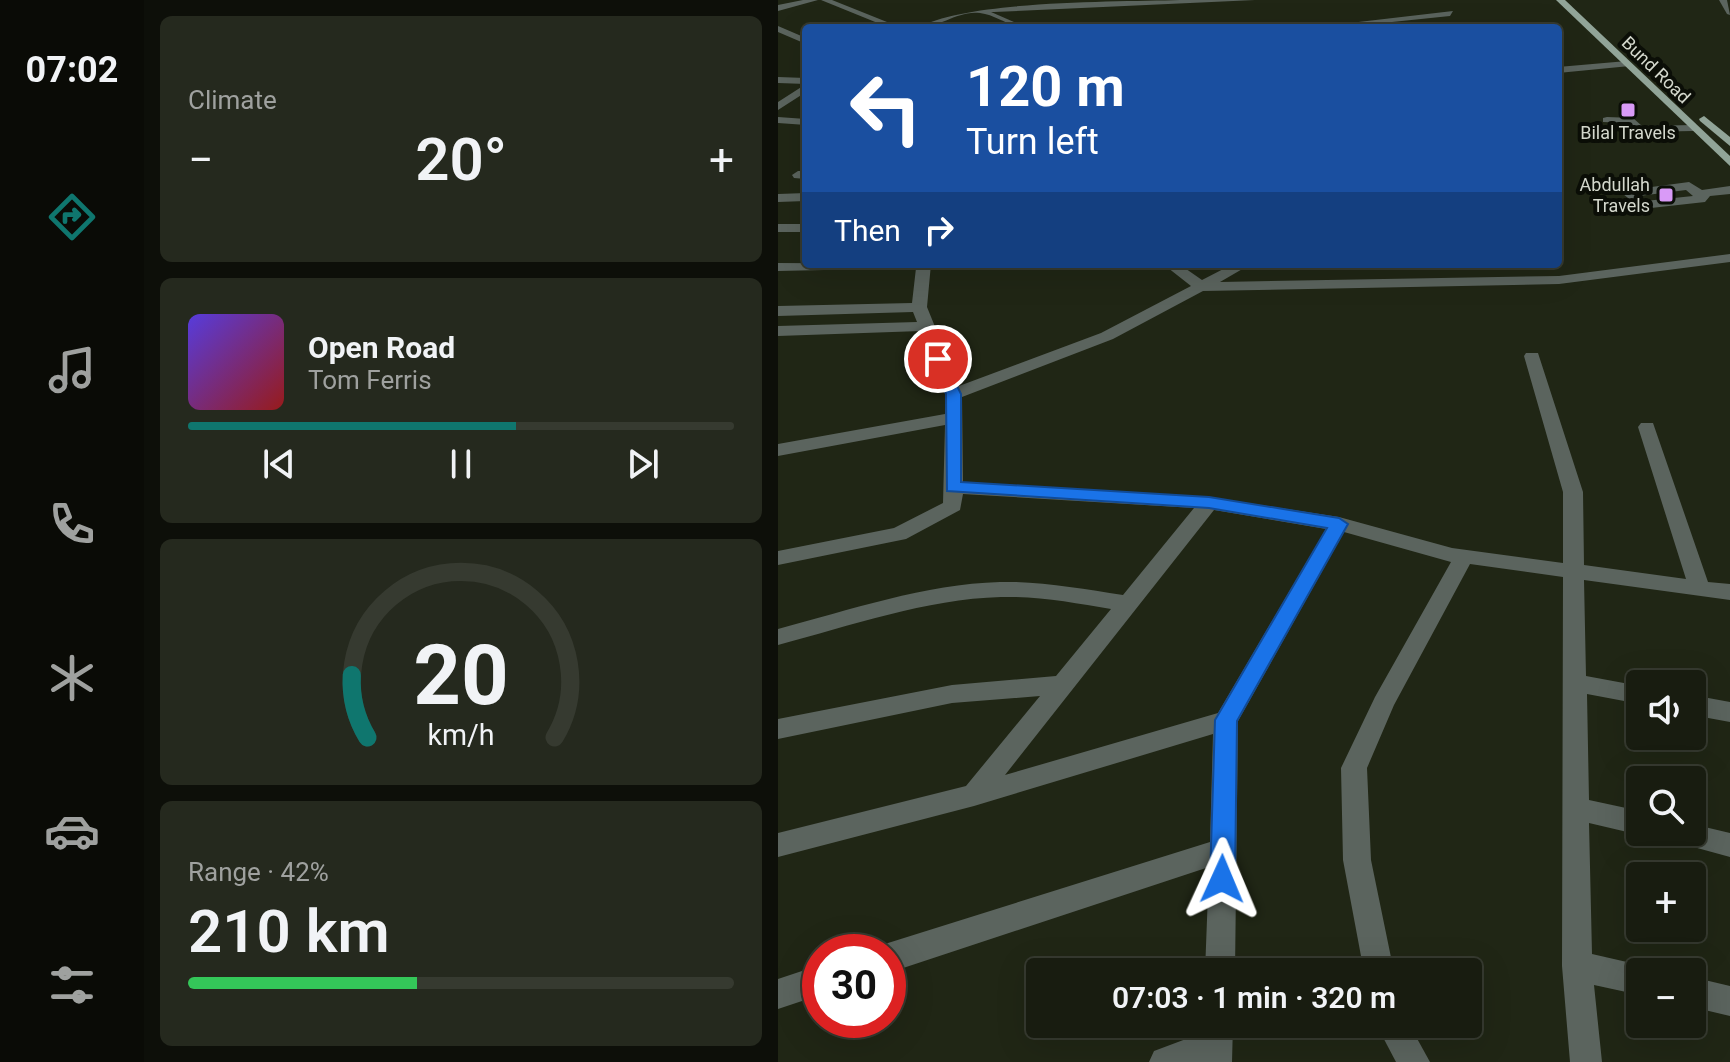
<!DOCTYPE html>
<html lang="en">
<head>
<meta charset="utf-8">
<style>
	:root { --surface:#181c10; --page:#25291e; --text:#f1f3f6; --muted:#9fa19f; --line:#363a30; --accent:#0f766e }
	body { margin:0; font-family:Roboto,sans-serif; background:var(--page); color:var(--text); height:100vh; display:flex; flex-direction:column; font-size:30px; white-space:nowrap }
	* { box-sizing:border-box; margin:0 }
	p { font-size:26px; color:var(--muted) }
	.icon { flex:none; width:44px; height:44px; fill:none; stroke:currentColor; stroke-width:2; stroke-linecap:round; stroke-linejoin:round }
	.map { position:relative; flex:1; overflow:hidden }
	.panel { display:flex; flex-direction:column; gap:16px; padding:16px; background:#0d0f09; width:634px }
	.panel>* { flex:none }
	.hud { position:absolute; left:24px; top:24px; width:760px; height:244px; border-radius:8px; box-shadow:0 8px 32px #0002,0 0 0 2px var(--line); background:#1a4fa0; color:#fff; overflow:hidden }
	.buttons { position:absolute; left:848px; top:670px; display:grid; gap:16px }
	.buttons a { display:grid; place-items:center; width:80px; height:80px; border-radius:8px; background:var(--surface); box-shadow:0 8px 32px #0002,0 0 0 2px var(--line); font-size:40px }
	.speed { position:absolute; left:24px; top:934px; display:flex; gap:16px; font-size:40px; font-weight:700; text-align:center }
	.speed>* { display:grid; place-content:center; width:104px; height:104px; border-radius:50%; background:var(--surface); box-shadow:0 8px 32px #0002,0 0 0 2px var(--line); line-height:1 }
	.speed .limit { border:12px solid #d22; background:#fff; color:#111 }
	.pin { position:absolute; display:grid; place-items:center; width:68px; height:68px; color:#fff; margin:-34px; border:4px solid #fff; border-radius:50%; box-shadow:0 2px 8px #0007 }
	.me { position:absolute; width:88px; margin:-44px; rotate:1deg; stroke-linejoin:round; filter:drop-shadow(0 0 6px #0008) }
	.turn { display:flex; align-items:center; gap:28px; height:168px; padding:0 32px; font-size:36px }
	.turn .icon { width:104px; height:104px; stroke-width:2.5 }
	.turn b { display:block; font-size:56px; line-height:68px }
	.then { display:flex; align-items:center; height:76px; padding:0 32px; background:#0003; gap:16px; font-size:30px }
	.big { font-size:60px; font-weight:600; line-height:1.1 }
	.panel .card { flex:1; display:flex; flex-direction:column; justify-content:center; gap:12px; min-width:0; padding:0 28px; border-radius:12px; background:var(--page) }
	.panel .dial { align-items:center; gap:0 }
	.dial svg { height:208px; overflow:visible; fill:none; stroke:var(--line); stroke-width:7; stroke-linecap:round; text-anchor:middle }
	.dial text { fill:var(--text); stroke:none }
	.song { display:flex; align-items:center; gap:24px }
	.cover { width:96px; height:96px; border-radius:12px; background:linear-gradient(135deg,hsl(250 70% 55%),hsl(0 70% 35%)) }
	.played { height:8px; border-radius:4px; background:linear-gradient(90deg,var(--accent) 60%,var(--line) 60%) }
	.keys { display:flex; justify-content:space-around; direction:ltr }
	.heat { display:flex; justify-content:space-between; align-items:center; font-size:44px; direction:ltr }
	.charge { height:12px; border-radius:6px; background:linear-gradient(90deg,#34c759 42%,var(--line) 0) }
	.trip { position:absolute; left:248px; top:958px; width:456px; height:80px; border-radius:8px; background:var(--surface); box-shadow:0 8px 32px #0002,0 0 0 2px var(--line); font-weight:600; line-height:80px; text-align:center }
	main { display:flex; flex:1; min-height:0 }
	.dock { display:flex; flex-direction:column; width:144px; justify-content:space-around; align-items:center; background:#0a0b06; color:var(--muted) }
	.dock .icon { width:56px; height:56px }
	.dock .active { color:var(--accent) }
	.dock b { font-size:36px; color:var(--text) }
	.map>svg:first-child { display:block }
	.lines { fill:none; stroke-linecap:round; stroke-linejoin:round }
	.minor { fill:#5b645e; fill-rule:evenodd }
	.major { fill:#91a498; fill-rule:evenodd }
	.route { fill:#1a73e8; stroke:#114b97; stroke-width:2 }
	.poi-dot { fill:#d99af7; stroke:#0b0e07; stroke-width:3 }
	.labels { text-anchor:middle; stroke-width:8; stroke-linejoin:round; paint-order:stroke }
	.far-street-label { font-size:18px; fill:#d4d8cd; stroke:#0b0e07 }
	.far-poi-label { font-size:18px; fill:#d4d8cd; stroke:#0b0e07 }
</style>
</head>
<body>
<main>
<nav class="dock">
<b>07:02</b>
<svg class="icon active" aria-label="directions" viewBox="0 0 24 24"><path d="M12 3l9 9-9 9-9-9zM9 14v-3h6M13 9l2 2-2 2"/></svg>
<svg class="icon" aria-label="music" viewBox="0 0 24 24"><path d="M9 18V5l10-2v13"/><circle cx="6" cy="18" r="3"/><circle cx="16" cy="16" r="3"/></svg>
<svg class="icon" aria-label="phone" viewBox="0 0 24 24"><path d="M5 4h4l2 5-3 2q2 4 5 5l2-3 5 2v4C11 20 4 13 5 4z"/></svg>
<svg class="icon" aria-label="climate" viewBox="0 0 24 24"><path d="M12 3v18M4 7l16 10M4 17L20 7"/></svg>
<svg class="icon" aria-label="car" viewBox="0 0 24 24"><path d="M5 17H2v-5l4-1 3-4h7l3 4 3 1v5h-3M9 17h6M6 11h13"/><circle cx="7" cy="17" r="2"/><circle cx="17" cy="17" r="2"/></svg>
<svg class="icon" aria-label="filters" viewBox="0 0 24 24"><path d="M4 7h16M4 17h16"/><circle cx="9" cy="7" r="2"/><circle cx="15" cy="17" r="2"/></svg>
</nav>
<section class="panel">
<div class="card"><p>Climate</p>
<div class="heat"><a>−</a><b class="big">20°</b><a>+</a></div>
</div>
<div class="card">
<div class="song"><i class="cover"></i><div><b>Open Road</b><p>Tom Ferris</p></div></div>
<div class="played"></div>
<div class="keys"><svg class="icon" aria-label="previous" viewBox="0 0 24 24"><path d="M18 5L8 12l10 7zM5 5v14"/></svg><svg class="icon" aria-label="pause" viewBox="0 0 24 24"><path d="M8 5v14M16 5v14"/></svg><svg class="icon" aria-label="next" viewBox="0 0 24 24"><path d="M6 5l10 7-10 7zM19 5v14"/></svg></div>
</div>
<div class="card dial"><svg viewBox="0 0 100 80">
<path d="M14 69A42 42 0 1 1 86 69"/>
<path d="M14 69A42 42 0 0 1 8 45" stroke="#0f766e"/>
<text x="50" y="56" font-size="32" font-weight="700">20</text>
<text x="50" y="72" font-size="11">km/h</text>
</svg></div>
<div class="card"><p>Range · 42%</p><b class="big">210 km</b><div class="charge"></div></div>
</section>
<div class="map">
<svg width="952" height="1062" viewBox="0 0 952 1062">
	<rect width="100%" height="100%" fill="#202615"/>
	<g class="lines">
		<g class="minor">
			<polygon points="25,0 40,0 0,11 0,5"/>
			<polygon points="43,0 54,0 124,28 112,28"/>
			<path d="M402,0H477L216,12H213L250,28C232,28 219,15 202,13C180,10 161,28 140,28C189,0 339,2 402,0Z"/>
			<polygon points="941,0 949,0 952,15 949,14"/>
			<polygon points="675,11 672,16 556,28 546,26"/>
			<polygon points="385,22 428,28 334,28 338,25"/>
			<polygon points="0,26 28,38 28,44 0,32"/>
			<polygon points="849,61 852,66 780,73 780,67"/>
			<polygon points="0,77 28,78 28,92 0,110 0,102 28,84 0,83"/>
			<polygon points="0,117 28,119 28,125 0,123"/>
			<polygon points="829,117 855,118 864,126 915,125 921,128 915,131 861,132 848,123 825,122 825,118"/>
			<polygon points="20,171 28,171 28,179 16,178 14,175"/>
			<path d="M911,182L924,190L952,186V194L932,196L927,202L864,209L845,194L851,190ZM908,190L915,196L867,201L861,196Z"/>
			<polygon points="28,193 28,201 0,202 0,194"/>
			<rect x="0" y="224" width="28" height="8"/>
			<path d="M952,254V262L781,284L425,291L335,339L184,397L185,482L431,497L561,517L674,548L785,563V492L746,356L748,353H760L805,492L806,565L908,579L860,427L863,423H875L930,582L952,584V600L806,580L808,676L862,686V704L809,694L811,800L862,811V832H869L862,835L811,823L814,954L862,965L874,972H862V995L816,985L824,1062H792L784,966L785,577L692,564L616,705L589,768L593,860L616,972H586L565,860L563,768L597,697L673,562L566,532L460,721L457,972H427L431,867L110,973V952H98L110,943L432,842L435,734L196,806L0,857V833L188,786L262,696L174,703L0,739V719L174,685L278,676L333,609C297,603 260,596 223,597C148,599 72,626 0,645V629C72,610 147,584 222,582C263,581 304,589 345,595L416,508L185,494L182,510L128,539L0,565V551L116,528L165,503L167,425L0,456V444L167,414L168,394L143,331L0,336V326L139,322L135,312L0,316V306L134,303L138,268L0,271V263L153,264L149,307L181,386L323,333L413,286L385,264H401L424,280L455,264H473L442,282L781,276ZM436,510L548,529L440,713L227,775Z"/>
			<polygon points="914,695 952,702 952,722 914,715"/>
			<polygon points="914,824 952,833 952,857 890,840 886,832 914,832"/>
			<polygon points="42,965 42,995 0,1009 0,979"/>
			<polygon points="914,977 952,986 952,1016 914,1007"/>
			<polygon points="425,1024 455,1024 454,1062 371,1062 376,1051 424,1033"/>
			<polygon points="598,1024 631,1024 652,1062 618,1062"/>
		</g>
		<g class="major">
			<polygon points="778,0 787,0 952,156 952,166"/>
			<polygon points="926,116 952,137 952,146 922,121 921,119"/>
		</g>
	</g>
	<polygon class="route" points="155,356 165,356 183,394 183,482 431,497 561,518 570,524 459,721 457,879 453,888 444,891 435,888 432,879 437,720 549,528 431,508 169,491 168,394 153,359"/>
	<g class="poi-dot">
		<rect x="842" y="102" width="16" height="16" rx="4"/>
		<rect x="880" y="187" width="16" height="16" rx="4"/>
	</g>
	<g class="labels">
		<g class="far-street-label">
			<text transform="translate(878 70) rotate(44)" y="6">Bund Road</text>
		</g>
		<g class="far-poi-label">
			<text x="850" y="139">Bilal Travels</text>
			<text x="872" y="191" text-anchor="end">Abdullah<tspan x="872" dy="21">Travels</tspan></text>
		</g>
	</g>
</svg>
<div class="buttons">
<a><svg class="icon" aria-label="sound" viewBox="0 0 24 24"><path d="M4 9h4l5-4v14l-5-4H4zM17 9q2 3 0 6"/></svg></a>
<a><svg class="icon" aria-label="search" viewBox="0 0 24 24"><circle cx="10" cy="10" r="6"/><path d="M15 15l6 6"/></svg></a>
<a>+</a>
<a>−</a>
</div>
<div class="speed"><div class="limit">30</div></div>
<div class="pin" style="left:160px;top:359px;background:#d93025"><svg class="icon" aria-label="arrive" viewBox="0 0 24 24"><path d="M6 21V4h12l-3 4 3 4H6"/></svg></div>
<svg class="me" style="left:444px;top:879px" viewBox="-20 -20 40 40"><path d="M0-17L14 15 0 8-14 15z" fill="#1a73e8" stroke="#fff" stroke-width="4"/></svg>
<div class="trip">07:03 · 1 min · 320 m</div>
<div class="hud">
<div class="turn"><svg class="icon" aria-label="left" viewBox="0 0 24 24"><path d="M17 20v-9H6M10 6l-5 5 5 5"/></svg><div><b>120 m</b>Turn left</div></div>
<div class="then">Then<svg class="icon" aria-label="right" viewBox="0 0 24 24"><path d="M7 20v-9h11M14 6l5 5-5 5"/></svg></div>
</div>
</div>
</main>
</body>
</html>
